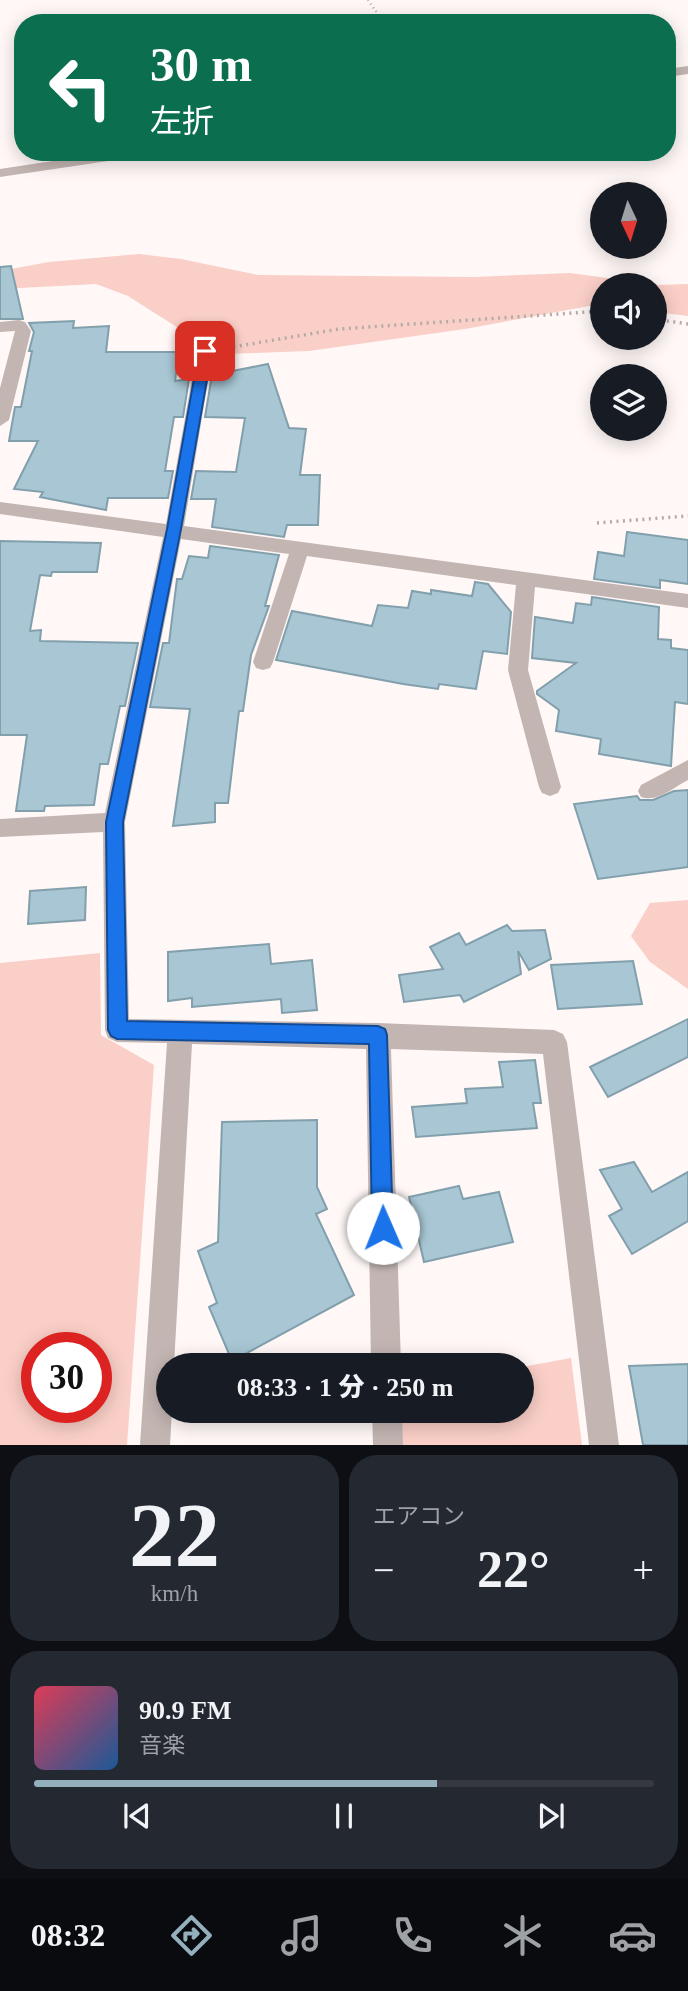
<!DOCTYPE html>
<html lang="ja">
<head>
<meta charset="utf-8">
<style>
	:root { --surface:#171b24; --page:#242831; --text:#f1f3f6; --muted:#9ea1a6; --line:#363941; --accent:#94b0bc }
	body { margin:0; font-family:"Times New Roman","Noto Sans JP",serif; background:var(--page); color:var(--text); height:100vh; display:flex; flex-direction:column; font-size:26px; white-space:nowrap }
	* { box-sizing:border-box; margin:0 }
	p { font-size:23px; color:var(--muted) }
	.icon { flex:none; width:38px; height:38px; fill:none; stroke:currentColor; stroke-width:2; stroke-linecap:round; stroke-linejoin:round }
	.map { position:relative; height:1445px; overflow:hidden }
	.drawer { display:flex; flex-direction:column; gap:10px; padding:10px; background:#0d0f14; flex:1 }
	.drawer>* { flex:none }
	.top-card { position:absolute; left:14px; top:14px; width:662px; height:147px; border-radius:28px; box-shadow:0 4px 18px #0003; background:#0b6e4f; color:#fff; overflow:hidden }
	.needle { width:46px; rotate:176deg }
	.controls { position:absolute; left:590px; top:182px; display:grid; gap:14px }
	.controls a { display:grid; place-items:center; width:77px; height:77px; border-radius:50%; background:var(--surface); box-shadow:0 4px 18px #0003; font-size:35px }
	.speed { position:absolute; left:21px; top:1332px; display:flex; gap:14px; font-size:35px; font-weight:700; text-align:center }
	.speed>* { display:grid; place-content:center; width:91px; height:91px; border-radius:50%; background:var(--surface); box-shadow:0 4px 18px #0003; line-height:1 }
	.speed .limit { border:10px solid #d22; background:#fff; color:#111 }
	.pin { position:absolute; display:grid; place-items:center; width:60px; height:60px; color:#fff; margin:-30px; border-radius:14px; box-shadow:0 4px 10px #0006 }
	.me { position:absolute; width:77px; margin:-38px; rotate:359deg; stroke-linejoin:round; filter:drop-shadow(0 0 5px #0008) }
	.turn { display:flex; align-items:center; gap:24px; height:147px; padding:0 21px; font-size:32px }
	.turn .icon { width:91px; height:91px; stroke-width:2.5 }
	.turn b { display:block; font-size:49px; line-height:60px }
	.big { font-size:52px; font-weight:800; line-height:1.1 }
	.drawer .tile { flex:1; display:flex; flex-direction:column; justify-content:center; gap:10px; min-width:0; padding:0 24px; border-radius:28px; background:var(--page) }
	.drawer .dial { align-items:center; gap:0 }
	.dial b { font-size:91px; line-height:1 }
	.song { display:flex; align-items:center; gap:21px }
	.cover { width:84px; height:84px; border-radius:10px; background:linear-gradient(135deg,hsl(350 70% 55%),hsl(210 70% 35%)) }
	.played { height:7px; border-radius:4px; background:linear-gradient(90deg,var(--accent) 65%,var(--line) 65%) }
	.keys { display:flex; justify-content:space-around; direction:ltr }
	.heat { display:flex; justify-content:space-between; align-items:center; font-size:38px; direction:ltr }
	.drawer .tiles { flex:1; display:grid; gap:10px; grid-template-columns:1fr 1fr }
	.tile:last-child { grid-column:span 2 }
	.trip { position:absolute; left:156px; top:1353px; width:378px; height:70px; border-radius:35px; background:var(--surface); box-shadow:0 4px 18px #0003; font-weight:800; line-height:70px; text-align:center }
	.dock { display:flex; height:112px; justify-content:space-around; align-items:center; background:#090b0e; color:var(--muted) }
	.dock .icon { width:49px; height:49px }
	.dock .selected { color:var(--accent) }
	.dock b { font-size:32px; color:var(--text) }
	.map>svg:first-child { display:block }
	.green { fill:#facfc7; fill-rule:evenodd }
	.building { fill:#a8c6d4; stroke:#829fac; stroke-width:2 }
	.lines { fill:none; stroke-linecap:round; stroke-linejoin:round }
	.path-far1 { stroke:#b4aba9; stroke-width:2.5; stroke-dasharray:1 3.5; stroke-linecap:butt }
	.path { stroke:#b4aba9; stroke-width:3.5; stroke-dasharray:2 4.5; stroke-linecap:butt }
	.minor { fill:#c3b5b2; fill-rule:evenodd }
	.route { fill:#1a73e8; stroke:#114b97; stroke-width:2 }
</style>
</head>
<body>
<div class="map">
<svg width="688" height="1445" viewBox="0 0 688 1445">
	<rect width="100%" height="100%" fill="#fff8f7"/>
	<g class="green">
		<polygon points="139,254 181,259 258,275 474,277 570,273 659,285 688,284 688,316 655,312 654,285 602,285 602,308 589,306 465,329 309,351 225,354 194,338 128,296 96,284 0,289 0,271 49,262"/>
		<polygon points="688,900 688,989 650,962 631,936 650,903"/>
		<path d="M100,953L101,1035L154,1065L127,1445H0V963ZM37,1348H96V1407H37Z"/>
		<polygon points="571,1358 582,1445 403,1445 401,1411 522,1410 522,1367"/>
	</g>
	<g class="building">
		<polygon points="11,266 23,319 0,319 0,267"/>
		<polygon points="74,321 73,328 109,326 106,352 179,352 175,381 189,379 183,417 174,417 165,471 173,471 168,498 108,498 106,510 40,497 43,492 14,489 38,441 9,441 15,407 21,407 32,351 29,351 34,332 29,323"/>
		<polygon points="268,364 289,428 306,429 300,475 320,475 318,525 287,525 284,537 212,527 216,499 191,499 196,471 236,472 245,418 205,417 212,375"/>
		<polygon points="627,532 688,540 688,584 660,580 660,588 594,579 598,552 624,556"/>
		<polygon points="0,541 101,543 97,572 52,572 51,576 40,575 30,631 41,630 40,641 138,643 125,706 120,706 108,764 100,764 94,805 45,806 44,811 16,811 27,735 0,735"/>
		<polygon points="210,546 279,555 265,606 269,606 251,655 243,711 239,711 228,803 215,803 215,822 173,826 190,709 150,707 163,643 169,643 177,579 182,579 189,556 208,558"/>
		<polygon points="475,582 488,584 511,612 507,654 483,651 476,689 439,684 438,689 403,684 276,660 292,611 372,626 378,605 408,608 412,591 431,594 431,590 472,596"/>
		<polygon points="592,597 659,607 658,639 671,640 671,648 688,650 688,704 675,702 671,766 599,754 601,739 556,731 559,710 537,694 537,691 576,663 532,658 535,617 573,623 576,603 591,605"/>
		<polygon points="688,790 688,867 598,879 574,804 637,796 640,800 653,800 674,791"/>
		<polygon points="86,887 85,920 28,924 30,891"/>
		<polygon points="507,925 512,931 545,930 551,959 529,970 518,951 521,974 464,1002 460,995 404,1002 399,975 443,969 430,947 459,933 466,945"/>
		<polygon points="269,944 271,964 312,960 317,1010 282,1013 281,999 192,1007 192,998 168,1001 168,952"/>
		<polygon points="633,961 642,1004 558,1009 551,965"/>
		<polygon points="688,1019 688,1057 608,1097 590,1067"/>
		<polygon points="535,1060 541,1103 533,1103 537,1128 416,1137 412,1107 467,1103 465,1089 503,1087 499,1062"/>
		<polygon points="317,1120 317,1187 327,1209 316,1214 354,1295 232,1361 209,1307 217,1303 198,1251 218,1242 222,1122"/>
		<polygon points="634,1162 652,1192 688,1172 688,1221 632,1254 609,1216 622,1209 600,1170"/>
		<polygon points="459,1186 463,1199 499,1192 513,1242 424,1262 409,1197"/>
		<polygon points="688,1364 688,1445 643,1445 629,1366"/>
	</g>
	<g class="lines">
		<polyline class="path-far1" points="368,0 384,23"/>
		<g class="path">
			<polyline points="654,319 688,324"/>
			<polyline points="227,348 339,329 602,311"/>
			<polyline points="597,523 688,516"/>
		</g>
		<g class="minor">
			<polygon points="688,66 688,74 667,77 667,69"/>
			<polygon points="112,152 149,152 142,156 0,177 0,169"/>
			<polygon points="19,320 25,322 31,331 9,420 0,426 0,388 15,331 0,332 0,322"/>
			<polygon points="205,346 213,351 184,526 688,594 688,608 535,587 528,670 561,787 558,793 550,796 542,793 539,787 508,670 516,585 307,556 273,662 270,668 263,670 256,668 253,662 289,554 181,539 125,822 129,1019 378,1023 554,1030 563,1034 567,1042 619,1445 589,1445 543,1054 391,1049 401,1365 371,1365 366,1049 192,1044 174,1365 168,1365 168,1410 172,1410 170,1445 140,1445 167,1043 117,1042 108,1038 105,1030 103,832 0,837 0,819 105,813 163,537 0,514 0,502 166,524 197,351"/>
			<path d="M688,760V780C674,787 657,803 641,797L638,791L641,785Z"/>
			<polygon points="372,1410 402,1410 403,1445 373,1445"/>
		</g>
	</g>
	<polygon class="route" points="205,347 212,351 181,529 123,822 127,1021 378,1026 385,1029 387,1035 393,1228 390,1235 383,1238 375,1235 372,1228 369,1044 117,1039 111,1036 108,1030 106,822 167,529 199,351"/>
</svg>
<div class="controls">
<a><svg class="needle" viewBox="-14 -14 28 28"><path d="M0-13l5 13h-10z" fill="#e53935"/><path d="M0 13l5-13h-10z" fill="#9ea1a6"/></svg></a>
<a><svg class="icon" aria-label="sound" viewBox="0 0 24 24"><path d="M4 9h4l5-4v14l-5-4H4zM17 9q2 3 0 6"/></svg></a>
<a><svg class="icon" aria-label="layers" viewBox="0 0 24 24"><path d="M12 4l9 5-9 5-9-5zM3 14l9 5 9-5"/></svg></a>
</div>
<div class="speed"><div class="limit">30</div></div>
<div class="pin" style="left:205px;top:351px;background:#d93025"><svg class="icon" aria-label="arrive" viewBox="0 0 24 24"><path d="M6 21V4h12l-3 4 3 4H6"/></svg></div>
<svg class="me" style="left:383px;top:1228px" viewBox="-20 -20 40 40"><circle r="19" fill="#fff"/><path d="M0-13L10 11 0 6-10 11z" fill="#1a73e8"/></svg>
<div class="trip">08:33 · 1 分 · 250 m</div>
<div class="top-card">
<div class="turn"><svg class="icon" aria-label="left" viewBox="0 0 24 24"><path d="M17 20v-9H6M10 6l-5 5 5 5"/></svg><div><b>30 m</b>左折</div></div>
</div>
</div>
<section class="drawer">
<div class="tiles">
<div class="tile dial"><b>22</b><p>km/h</p></div>
<div class="tile"><p>エアコン</p>
<div class="heat"><a>−</a><b class="big">22°</b><a>+</a></div>
</div>
<div class="tile">
<div class="song"><i class="cover"></i><div><b>90.9 FM</b><p>音楽</p></div></div>
<div class="played"></div>
<div class="keys"><svg class="icon" aria-label="previous" viewBox="0 0 24 24"><path d="M18 5L8 12l10 7zM5 5v14"/></svg><svg class="icon" aria-label="pause" viewBox="0 0 24 24"><path d="M8 5v14M16 5v14"/></svg><svg class="icon" aria-label="next" viewBox="0 0 24 24"><path d="M6 5l10 7-10 7zM19 5v14"/></svg></div>
</div>
</div>
</section>
<nav class="dock">
<b>08:32</b>
<svg class="icon selected" aria-label="directions" viewBox="0 0 24 24"><path d="M12 3l9 9-9 9-9-9zM9 14v-3h6M13 9l2 2-2 2"/></svg>
<svg class="icon" aria-label="music" viewBox="0 0 24 24"><path d="M9 18V5l10-2v13"/><circle cx="6" cy="18" r="3"/><circle cx="16" cy="16" r="3"/></svg>
<svg class="icon" aria-label="phone" viewBox="0 0 24 24"><path d="M5 4h4l2 5-3 2q2 4 5 5l2-3 5 2v4C11 20 4 13 5 4z"/></svg>
<svg class="icon" aria-label="climate" viewBox="0 0 24 24"><path d="M12 3v18M4 7l16 10M4 17L20 7"/></svg>
<svg class="icon" aria-label="car" viewBox="0 0 24 24"><path d="M5 17H2v-5l4-1 3-4h7l3 4 3 1v5h-3M9 17h6M6 11h13"/><circle cx="7" cy="17" r="2"/><circle cx="17" cy="17" r="2"/></svg>
</nav>
</body>
</html>
